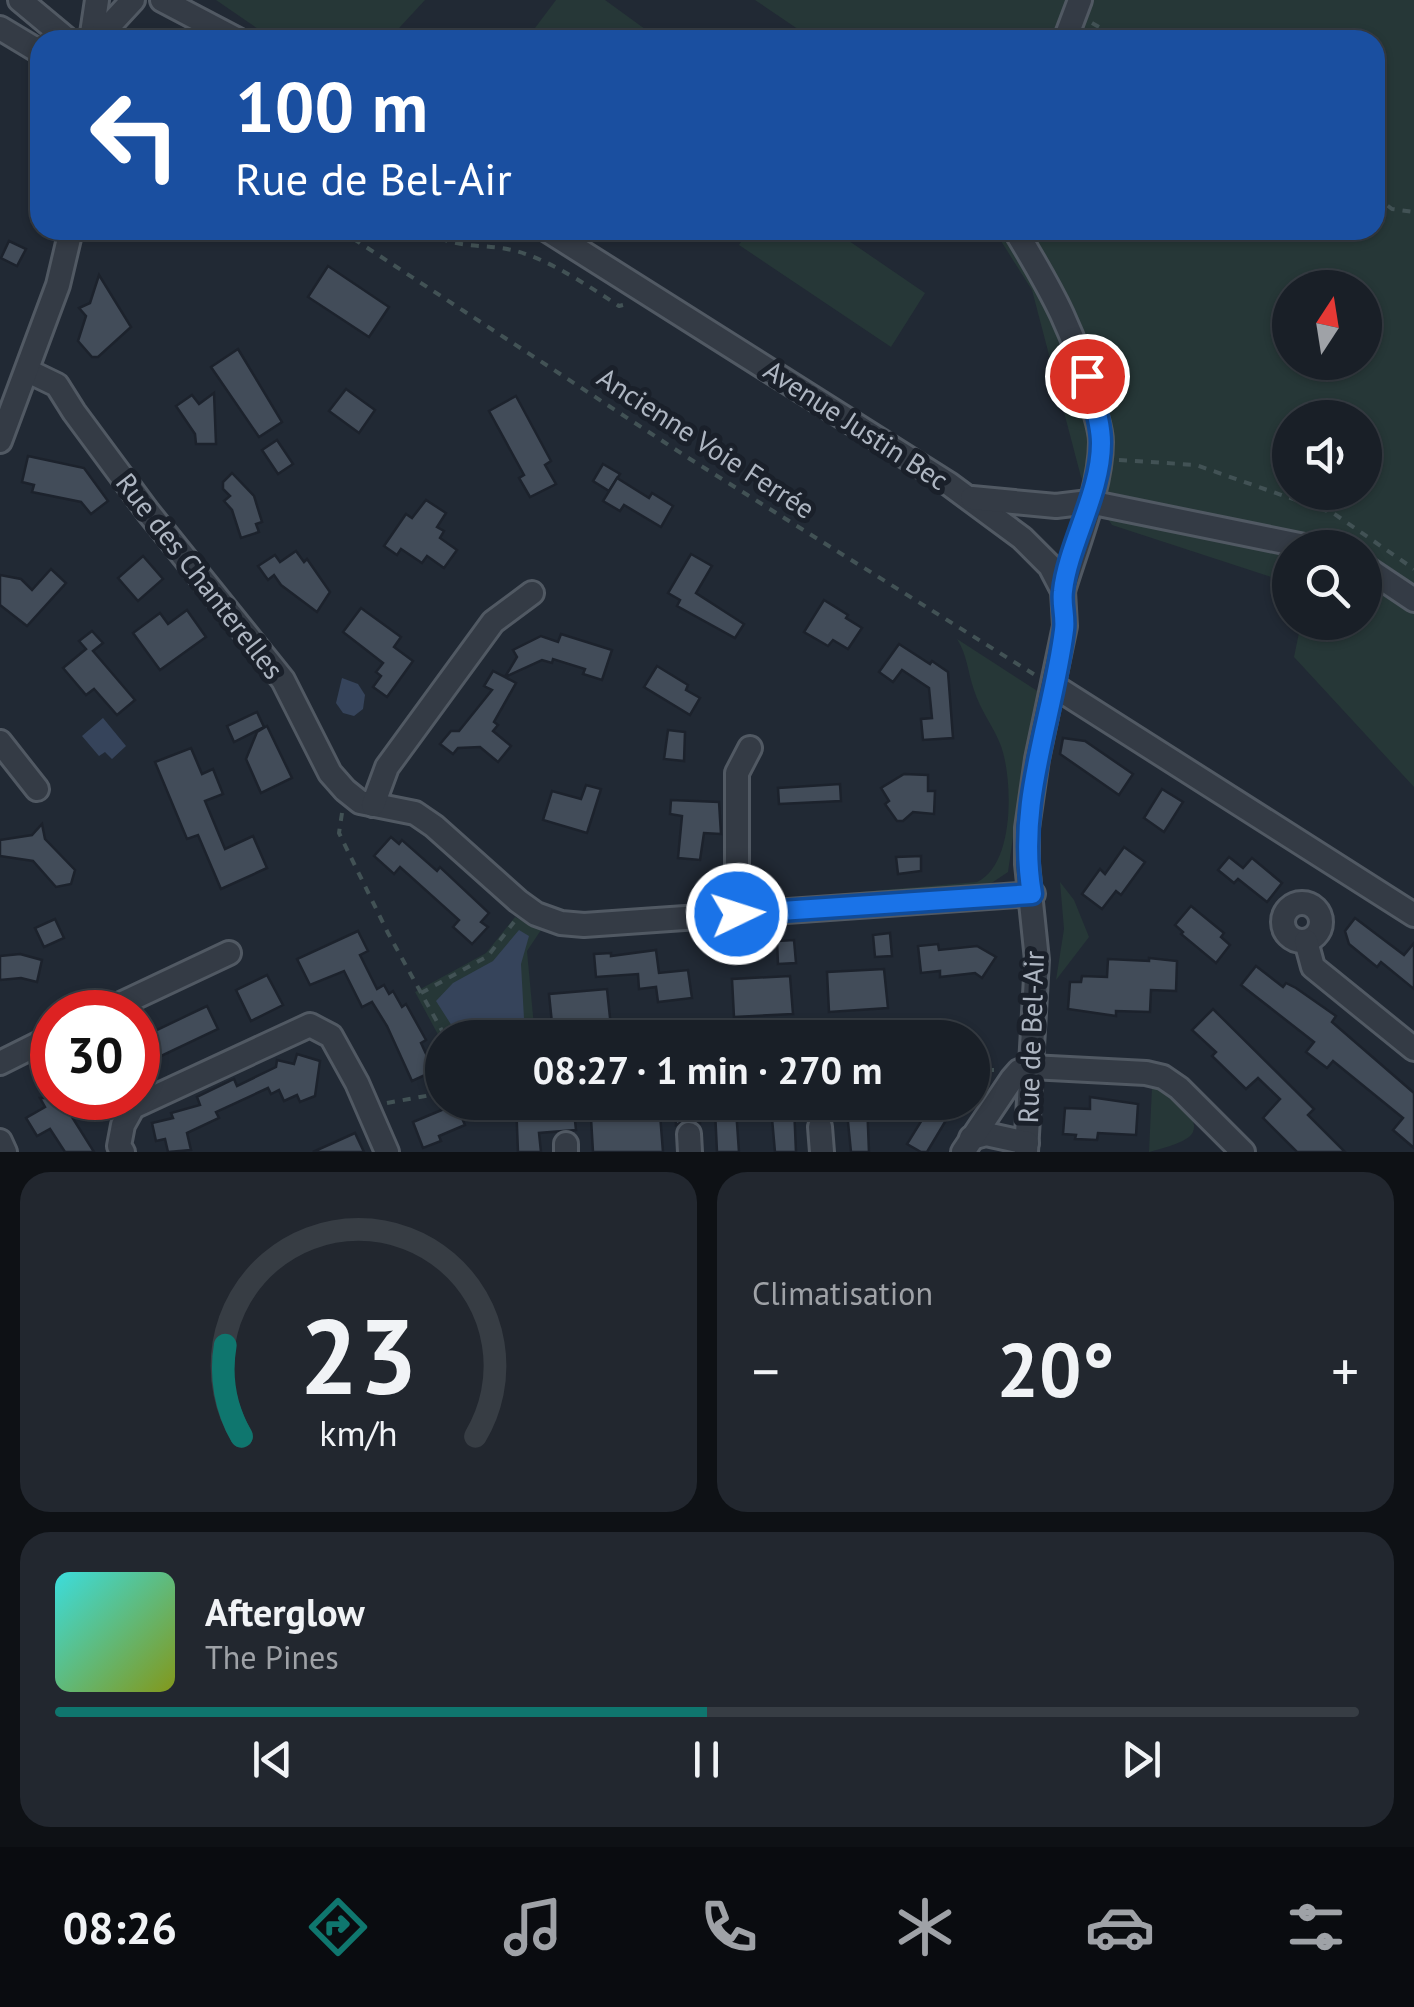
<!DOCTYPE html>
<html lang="fr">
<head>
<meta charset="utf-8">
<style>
	:root { --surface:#191f27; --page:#22272f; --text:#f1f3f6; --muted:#9fa2a7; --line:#373d44; --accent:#0f766e }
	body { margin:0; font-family:"PT Sans",sans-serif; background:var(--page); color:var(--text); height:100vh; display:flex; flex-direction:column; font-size:38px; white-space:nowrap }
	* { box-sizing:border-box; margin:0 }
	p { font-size:32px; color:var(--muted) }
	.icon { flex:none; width:55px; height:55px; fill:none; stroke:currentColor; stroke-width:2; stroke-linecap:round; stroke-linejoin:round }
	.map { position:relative; height:1152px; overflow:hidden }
	.panel { display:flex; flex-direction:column; gap:20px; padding:20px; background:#0e1115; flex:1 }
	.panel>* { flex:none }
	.guide { position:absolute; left:30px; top:30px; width:1355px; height:210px; border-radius:30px; box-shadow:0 2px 8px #0004,0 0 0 2px var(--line); background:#1a4fa0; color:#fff; overflow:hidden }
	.needle { width:65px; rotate:12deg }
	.buttons { position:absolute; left:1272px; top:270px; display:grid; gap:20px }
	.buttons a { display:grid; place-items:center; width:110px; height:110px; border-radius:50%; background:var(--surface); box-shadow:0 2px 8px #0004,0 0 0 2px var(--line); font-size:50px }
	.speed { position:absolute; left:30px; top:990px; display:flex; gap:20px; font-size:50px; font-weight:700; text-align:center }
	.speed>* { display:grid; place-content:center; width:130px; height:130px; border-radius:50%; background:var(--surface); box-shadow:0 2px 8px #0004,0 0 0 2px var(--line); line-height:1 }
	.speed .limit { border:15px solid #d22; background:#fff; color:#111 }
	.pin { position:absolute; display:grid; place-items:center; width:85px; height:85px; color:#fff; margin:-42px; border:5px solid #fff; border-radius:50%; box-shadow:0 2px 10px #0007 }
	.me { position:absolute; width:110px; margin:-55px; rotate:86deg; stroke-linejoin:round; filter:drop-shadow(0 0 8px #0008) }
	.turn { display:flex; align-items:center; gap:35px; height:210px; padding:0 40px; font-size:45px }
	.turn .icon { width:130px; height:130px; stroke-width:2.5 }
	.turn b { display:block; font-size:70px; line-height:85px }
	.big { font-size:75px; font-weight:800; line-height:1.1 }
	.panel .card { flex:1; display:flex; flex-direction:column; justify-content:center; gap:15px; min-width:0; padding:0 35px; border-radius:30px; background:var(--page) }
	.panel .dial { align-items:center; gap:0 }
	.dial svg { height:260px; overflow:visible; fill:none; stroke:var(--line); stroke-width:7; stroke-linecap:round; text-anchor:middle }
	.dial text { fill:var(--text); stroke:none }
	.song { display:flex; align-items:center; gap:30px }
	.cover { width:120px; height:120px; border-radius:15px; background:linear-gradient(135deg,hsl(180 70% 55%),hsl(70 70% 35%)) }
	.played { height:10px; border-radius:5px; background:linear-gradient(90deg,var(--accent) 50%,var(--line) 50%) }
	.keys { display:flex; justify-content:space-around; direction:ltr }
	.heat { display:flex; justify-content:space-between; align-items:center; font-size:55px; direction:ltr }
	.panel .tiles { flex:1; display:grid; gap:20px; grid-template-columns:1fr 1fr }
	.card:last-child { grid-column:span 2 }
	.trip { position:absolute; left:425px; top:1020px; width:565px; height:100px; border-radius:50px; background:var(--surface); box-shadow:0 2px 8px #0004,0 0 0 2px var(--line); font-weight:800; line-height:100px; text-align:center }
	.menu { display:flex; height:160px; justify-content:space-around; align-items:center; background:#0a0c10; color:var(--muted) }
	.menu .icon { width:70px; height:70px }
	.menu .selected { color:var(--accent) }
	.menu b { font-size:45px; color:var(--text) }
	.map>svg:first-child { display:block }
	.green { fill:#263737; fill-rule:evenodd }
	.water { fill:#36445b }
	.building { fill:#424c59; stroke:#1c222c; stroke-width:2.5 }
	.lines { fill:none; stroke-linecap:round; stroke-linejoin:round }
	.minor-casing { stroke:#515963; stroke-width:28 }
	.path { stroke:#425255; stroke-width:4; stroke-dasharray:8 8; stroke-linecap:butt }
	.minor { stroke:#343b45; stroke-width:22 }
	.route-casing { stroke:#114b97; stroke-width:25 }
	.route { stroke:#1a73e8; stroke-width:18 }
	.labels { text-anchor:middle; stroke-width:10; stroke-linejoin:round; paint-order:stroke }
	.street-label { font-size:28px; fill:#aeb6c2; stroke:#1a202a }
</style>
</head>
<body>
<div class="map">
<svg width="1414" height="1152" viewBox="0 0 1414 1152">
	<rect width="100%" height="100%" fill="#212934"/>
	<g class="green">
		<polygon points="216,0 425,0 388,40 274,40"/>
		<polygon points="556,0 605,0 660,40 526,40"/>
		<path d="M755,0H1414V787L1294,657L1301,623L1365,622V548H1290V583L1112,525L1081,477L1032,290L994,230H1375V40H814ZM1290,288H1365V362H1290ZM1290,418H1365V492H1290Z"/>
		<polygon points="749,230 833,230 925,293 891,347 739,245"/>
		<path d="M957,639L1039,692L1025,754L1008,872L987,886L859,896V892L977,882C1015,865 1013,780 1001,746C994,727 980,710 974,690C968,673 967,654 957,639Z"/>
		<polygon points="1060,882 1074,900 1089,937 1056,980 1064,929"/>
		<polygon points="515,917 541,930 527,951 535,1037 442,1038 442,1042 415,992 486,953"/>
		<path d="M1152,1087C1165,1093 1201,1114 1193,1132C1188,1143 1159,1149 1149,1152Z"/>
	</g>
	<g class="water">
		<polygon points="342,678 358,684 365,695 363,709 354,716 343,713 336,703"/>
		<polygon points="103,718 126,746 112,759 105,752 99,756 82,736"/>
		<polygon points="519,930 529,936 521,964 525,1037 459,1037 436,1001 453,983 493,961"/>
	</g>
	<g class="building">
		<polygon points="9,241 26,249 17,266 1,258"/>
		<polygon points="328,266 389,307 369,337 308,297"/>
		<polygon points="99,275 131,327 98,357 92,357 78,341 86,316 79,308 90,303"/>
		<polygon points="238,349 282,422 259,437 211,367"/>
		<polygon points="346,389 375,410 359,433 329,411"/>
		<polygon points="214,393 216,444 196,444 195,434 176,406 192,395 199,404"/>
		<polygon points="516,396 551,461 545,465 556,484 530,497 519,478 524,475 489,411"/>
		<polygon points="277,440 293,464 278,474 262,450"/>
		<polygon points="28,456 84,468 108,501 91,514 81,502 32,492 34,485 22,482"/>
		<polygon points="603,464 620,474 609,491 593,481"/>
		<polygon points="232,473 254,496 262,522 256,524 259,532 241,538 232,510 224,501 230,496 223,489 223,482"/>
		<polygon points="617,478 649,498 652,493 673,506 661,527 624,505 620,511 603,501"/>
		<polygon points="426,500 446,513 437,527 444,531 440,538 457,550 444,568 427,556 422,563 401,549 397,555 384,546 406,514 412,518"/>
		<polygon points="296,551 304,562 307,559 330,592 317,612 281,585 274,575 268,580 258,566 275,555 280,562"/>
		<polygon points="691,554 712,566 696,593 744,624 735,638 677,606 680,600 668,593"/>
		<polygon points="143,556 163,579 138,601 118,578"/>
		<polygon points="51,569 66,583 27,626 0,605 0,575 21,579 32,590"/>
		<polygon points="824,600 848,615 846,618 862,628 848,649 833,640 828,646 804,632"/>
		<polygon points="361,608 401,637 394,647 413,661 387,697 373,687 381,676 376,672 383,663 343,632"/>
		<polygon points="187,610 206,637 160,670 133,633 160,613 168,624"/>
		<polygon points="92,631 103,643 93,651 135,700 117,715 94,689 86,695 63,668 86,649 79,641"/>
		<polygon points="561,634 612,650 602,680 583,674 585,669 553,659 552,663 542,660 505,677 516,683 494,722 498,725 493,731 511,746 498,762 480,747 458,748 453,754 440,744 451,731 459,731 492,690 484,686 493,671 505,677 517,657 513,650 541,636 558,642"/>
		<polygon points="899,644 930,664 932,661 948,672 953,738 923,740 921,719 932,718 929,688 902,670 893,682 879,672"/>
		<polygon points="657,666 688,685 686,690 700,698 690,715 644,687"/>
		<polygon points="257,712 264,727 234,742 227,726"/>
		<polygon points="267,726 292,778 261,793 246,759 257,732"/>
		<polygon points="668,730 685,732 684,761 664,759"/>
		<polygon points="1063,738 1085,741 1133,774 1119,795 1060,754"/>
		<polygon points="191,748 202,774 213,769 223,794 205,801 225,849 253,836 267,868 221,889 198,835 187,839 155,762"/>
		<polygon points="904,774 928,775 928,791 935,791 934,814 913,812 903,821 897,821 885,804 889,801 881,788"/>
		<polygon points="840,784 841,801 779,804 778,788"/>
		<polygon points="586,785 601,789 587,833 543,820 552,791 581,799"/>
		<polygon points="1162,789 1183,802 1164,832 1144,818"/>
		<polygon points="671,800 719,802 721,834 704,833 700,860 678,858 682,816 670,814"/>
		<polygon points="42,824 45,839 75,870 71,884 56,887 33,861 0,856 0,840 32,835"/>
		<polygon points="391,837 399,844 402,840 437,871 440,867 489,913 481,922 488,927 472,944 453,927 459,920 400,867 394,874 374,856"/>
		<polygon points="1124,847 1145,862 1121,895 1116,891 1102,909 1082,894 1100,869 1105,874"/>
		<polygon points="921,856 921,871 898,874 896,857"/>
		<polygon points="1229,857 1243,868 1252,858 1282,883 1267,902 1238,879 1234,883 1218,870"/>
		<polygon points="1191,906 1224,933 1221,937 1230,945 1216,963 1181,934 1183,932 1175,925"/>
		<polygon points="1355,918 1404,955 1414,943 1414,989 1381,962 1377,967 1349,944 1345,931"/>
		<polygon points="55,919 64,938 44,947 35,928"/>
		<polygon points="358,931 368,951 360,955 377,989 384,985 389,994 393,991 402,1007 406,1004 426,1040 421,1043 434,1071 412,1081 387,1026 372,1002 362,1007 344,971 310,985 297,959"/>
		<polygon points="890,933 892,956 875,957 873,935"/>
		<polygon points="794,940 796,963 778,964 777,941"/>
		<polygon points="938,944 939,950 977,946 996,957 982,978 975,973 940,977 940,971 921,973 918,946"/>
		<polygon points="656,950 659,973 688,970 692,998 658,1002 656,987 639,989 638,974 596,977 594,954 611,953 611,956"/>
		<polygon points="20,954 42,960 37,982 21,978 0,980 0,956"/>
		<polygon points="1149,958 1177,961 1176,991 1151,990 1150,1012 1116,1011 1116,1016 1068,1009 1070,982 1081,982 1082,976 1107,977 1108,959 1149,961"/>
		<polygon points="1256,966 1283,987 1286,983 1296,988 1336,1016 1332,1022 1414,1093 1414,1148 1393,1130 1403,1118 1333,1061 1327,1068 1306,1052 1314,1042 1241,985"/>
		<polygon points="884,969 888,1008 829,1012 827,972"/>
		<polygon points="267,975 283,1005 251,1021 236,990"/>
		<polygon points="790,976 793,1014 734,1017 732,979"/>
		<polygon points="607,989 611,1027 553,1033 549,994"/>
		<polygon points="207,1006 218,1029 138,1067 138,1039"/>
		<polygon points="1213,1009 1314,1109 1308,1115 1345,1152 1297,1152 1263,1118 1280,1099 1258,1078 1246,1089 1212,1056 1216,1052 1192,1030"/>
		<polygon points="297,1054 320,1061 315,1096 300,1102 297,1095 284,1101 279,1090 271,1094 268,1088 216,1112 219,1118 187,1133 191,1150 168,1152 165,1139 156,1141 152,1123 173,1118 171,1113 200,1105 197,1097 234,1079 237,1086 276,1067 277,1060 294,1064"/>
		<polygon points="1090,1097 1138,1104 1136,1135 1098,1133 1097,1140 1075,1139 1076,1135 1063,1134 1065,1108 1090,1109"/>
		<polygon points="40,1098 66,1098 76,1115 72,1117 94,1152 65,1152 50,1129 37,1136 26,1118 45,1107"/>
		<polygon points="516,1102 538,1102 539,1113 574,1111 576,1130 539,1133 541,1152 518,1152"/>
		<polygon points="846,1102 867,1102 869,1152 851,1152"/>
		<polygon points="933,1102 957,1102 927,1152 921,1152 907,1144"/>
		<polygon points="456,1104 465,1125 439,1136 441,1141 423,1148 413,1122"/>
		<polygon points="699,1105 700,1123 687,1119 676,1125 675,1106"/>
		<polygon points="794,1106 796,1152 775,1152 771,1107"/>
		<polygon points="736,1109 739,1152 717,1152 715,1110"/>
		<polygon points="660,1114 663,1152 593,1152 591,1118"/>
		<polygon points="355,1133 364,1152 313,1152"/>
	</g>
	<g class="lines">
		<g class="minor-casing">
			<g id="minor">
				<polyline points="20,0 68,40"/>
				<polyline points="162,0 238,40"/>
				<polyline points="0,28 40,52"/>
				<polyline points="91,40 97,0"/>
				<polyline points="96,40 133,0"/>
				<polyline points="1065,40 1080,0"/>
				<polyline points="547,230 949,484 1022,538 1050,566 1063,591 1065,626 1037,759 1027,828 1027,864 1037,960 1026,1152"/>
				<path d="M1015,230C1052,291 1077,335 1093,405C1096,417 1101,429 1101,442C1101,488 1076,547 1063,591"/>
				<polyline points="28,371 57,385 74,412 148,512 283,680 330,773 345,790 360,802 415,813 434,826 518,901 536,914 561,923 584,925 1033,894"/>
				<polyline points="0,441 58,285 71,230"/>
				<polyline points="972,498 1056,506 1089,502 1314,548"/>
				<polyline points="1365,567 1414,600"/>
				<polyline points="1054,686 1414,915"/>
				<polyline points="0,742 37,789"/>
				<polyline points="373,805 387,767 493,622 532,593"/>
				<circle cx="1302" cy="922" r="19"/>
				<polyline points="737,914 737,773 750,748"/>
				<polyline points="1306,941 1313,967 1414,1049"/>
				<polyline points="104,1012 229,953"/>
				<polyline points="0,1063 52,1037"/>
				<polyline points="820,1127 822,1152"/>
				<polyline points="689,1134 690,1152"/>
				<polyline points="971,1138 986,1134 1027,1143"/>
				<polyline points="0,1141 5,1152"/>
				<polyline points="566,1144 566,1152"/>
				<polyline points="123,1152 119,1146 123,1125 133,1107 310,1025 331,1036 357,1083 387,1152"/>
				<polyline points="963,1152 1012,1079 1019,1071 1031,1067 1146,1073 1163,1077 1179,1088 1243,1152"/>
			</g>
		</g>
		<g class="path">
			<polyline points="1092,23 1122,40"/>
			<polyline points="1375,196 1392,209 1414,212"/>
			<polyline points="340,230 690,459 1035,675"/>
			<path d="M426,230C452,250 486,243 516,251C550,260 590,287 619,306L623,305"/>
			<polyline points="1119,460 1196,465 1333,513 1414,569"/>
			<polyline points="342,813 339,833 388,933 446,1038"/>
			<polyline points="421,993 488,956 514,922"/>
			<polyline points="972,1070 994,1070"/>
			<polyline points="387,1103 442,1093"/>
		</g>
		<use href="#minor" class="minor"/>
	</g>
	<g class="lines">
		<g class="route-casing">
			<path id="route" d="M737,914L1032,894C1016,802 1053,719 1064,630C1066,617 1061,604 1063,591C1068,545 1101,493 1101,443C1101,421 1092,397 1087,376"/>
		</g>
		<use href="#route" class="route"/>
	</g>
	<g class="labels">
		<g class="street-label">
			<text transform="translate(856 425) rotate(33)" y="10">Avenue Justin Bec</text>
			<text transform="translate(706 443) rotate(33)" y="10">Ancienne Voie Ferrée</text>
			<text transform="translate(200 576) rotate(52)" y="10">Rue des Chanterelles</text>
			<text transform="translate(1031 1037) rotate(-88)" y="10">Rue de Bel-Air</text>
		</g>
	</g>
</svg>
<div class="buttons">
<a><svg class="needle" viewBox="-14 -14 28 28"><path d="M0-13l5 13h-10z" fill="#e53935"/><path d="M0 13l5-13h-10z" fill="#9fa2a7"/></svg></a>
<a><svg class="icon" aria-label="sound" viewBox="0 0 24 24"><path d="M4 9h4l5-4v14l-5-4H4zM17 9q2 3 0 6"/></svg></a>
<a><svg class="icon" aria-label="search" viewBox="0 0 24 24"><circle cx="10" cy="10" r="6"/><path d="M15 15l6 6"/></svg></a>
</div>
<div class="speed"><div class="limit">30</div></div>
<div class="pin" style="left:1087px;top:376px;background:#d93025"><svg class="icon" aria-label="arrive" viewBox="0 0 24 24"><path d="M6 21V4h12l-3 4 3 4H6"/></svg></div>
<svg class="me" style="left:737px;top:914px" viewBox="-20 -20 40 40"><circle r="17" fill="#1a73e8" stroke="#fff" stroke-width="3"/><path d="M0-11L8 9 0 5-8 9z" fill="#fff"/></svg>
<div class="trip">08:27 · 1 min · 270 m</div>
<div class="guide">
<div class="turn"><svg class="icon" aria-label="left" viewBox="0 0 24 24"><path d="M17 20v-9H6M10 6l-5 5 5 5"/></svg><div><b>100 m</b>Rue de Bel-Air</div></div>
</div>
</div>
<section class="panel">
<div class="tiles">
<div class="card dial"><svg viewBox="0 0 100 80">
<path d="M14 69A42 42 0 1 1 86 69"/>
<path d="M14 69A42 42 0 0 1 9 41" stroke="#0f766e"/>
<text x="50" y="56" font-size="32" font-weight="700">23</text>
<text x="50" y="72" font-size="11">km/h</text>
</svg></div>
<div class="card"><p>Climatisation</p>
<div class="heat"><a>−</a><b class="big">20°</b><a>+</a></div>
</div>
<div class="card">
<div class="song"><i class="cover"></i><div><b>Afterglow</b><p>The Pines</p></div></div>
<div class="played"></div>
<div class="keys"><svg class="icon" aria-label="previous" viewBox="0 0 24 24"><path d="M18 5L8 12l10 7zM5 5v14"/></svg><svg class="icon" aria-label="pause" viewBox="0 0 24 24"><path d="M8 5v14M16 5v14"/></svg><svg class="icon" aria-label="next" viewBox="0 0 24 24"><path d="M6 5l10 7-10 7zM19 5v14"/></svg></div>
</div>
</div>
</section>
<nav class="menu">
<b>08:26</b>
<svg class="icon selected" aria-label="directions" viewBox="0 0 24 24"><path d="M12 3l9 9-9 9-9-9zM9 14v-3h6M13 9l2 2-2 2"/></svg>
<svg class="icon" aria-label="music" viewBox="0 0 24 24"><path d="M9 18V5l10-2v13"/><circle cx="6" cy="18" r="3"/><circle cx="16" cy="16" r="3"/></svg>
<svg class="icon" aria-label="phone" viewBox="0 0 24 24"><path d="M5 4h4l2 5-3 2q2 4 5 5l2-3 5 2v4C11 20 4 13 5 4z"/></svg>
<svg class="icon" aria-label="climate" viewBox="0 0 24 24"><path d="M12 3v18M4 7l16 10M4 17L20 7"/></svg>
<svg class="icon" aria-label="car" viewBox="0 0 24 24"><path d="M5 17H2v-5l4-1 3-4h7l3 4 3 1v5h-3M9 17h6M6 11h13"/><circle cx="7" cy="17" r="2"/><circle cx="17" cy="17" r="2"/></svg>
<svg class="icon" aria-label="filters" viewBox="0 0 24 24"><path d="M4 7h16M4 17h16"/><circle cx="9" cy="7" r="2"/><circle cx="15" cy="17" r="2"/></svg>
</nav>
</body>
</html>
